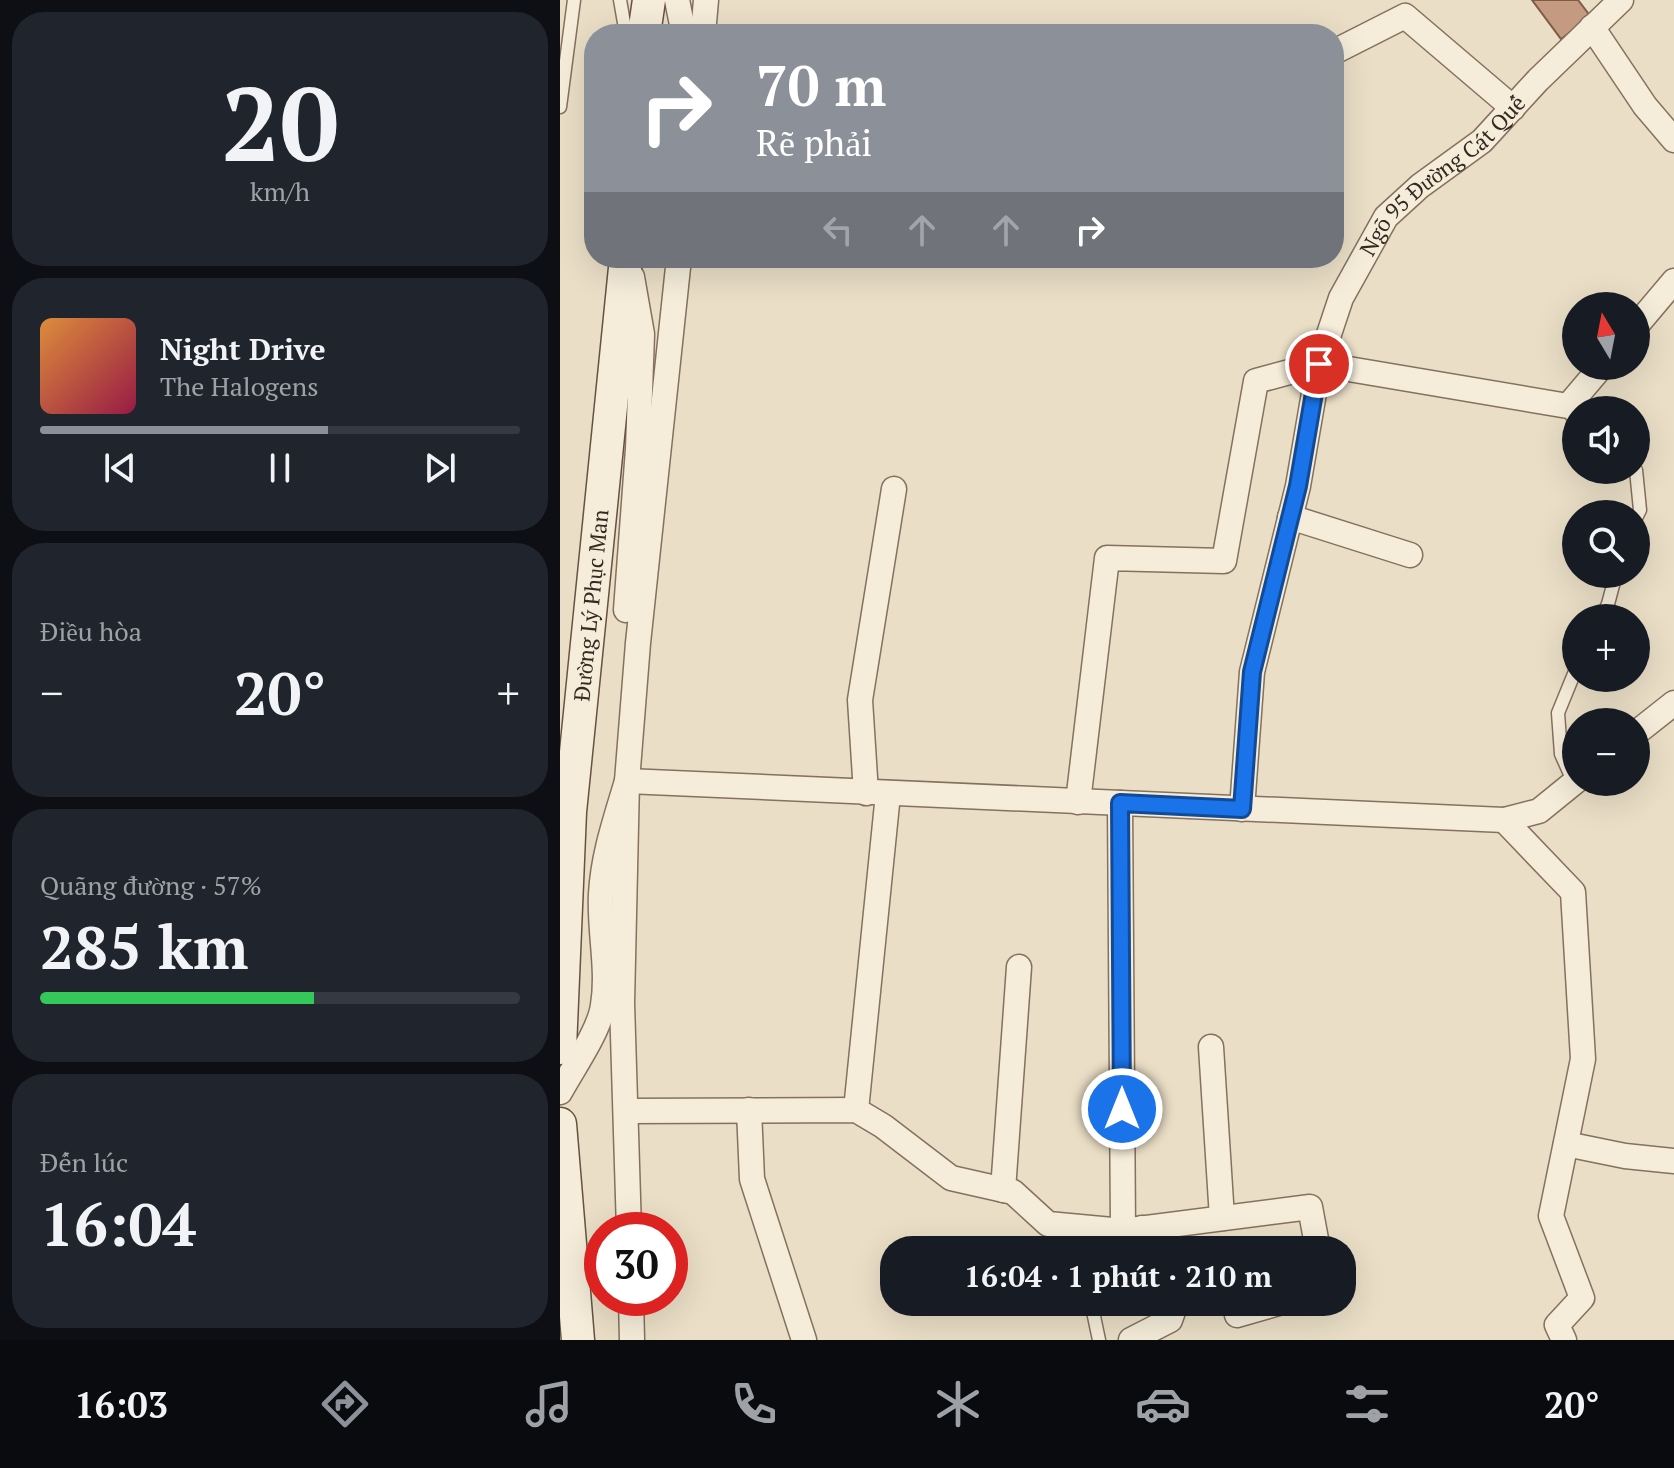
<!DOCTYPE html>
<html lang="vi">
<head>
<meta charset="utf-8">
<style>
	:root { --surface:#171b24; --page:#20242c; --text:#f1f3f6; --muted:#9ea1a6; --line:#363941; --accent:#8c9099 }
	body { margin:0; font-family:"PT Serif",serif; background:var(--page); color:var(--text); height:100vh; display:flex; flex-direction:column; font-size:30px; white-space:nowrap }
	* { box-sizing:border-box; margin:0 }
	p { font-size:26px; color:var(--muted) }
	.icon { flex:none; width:44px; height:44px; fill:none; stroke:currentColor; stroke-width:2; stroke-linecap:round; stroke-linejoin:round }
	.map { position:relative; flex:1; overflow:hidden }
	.drawer { display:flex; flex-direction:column; gap:12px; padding:12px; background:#0d0f14; width:560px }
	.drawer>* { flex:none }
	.top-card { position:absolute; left:24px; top:24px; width:760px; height:244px; border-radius:32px; box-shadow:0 8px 32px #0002; background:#8c9099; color:#fff; overflow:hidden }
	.needle { width:52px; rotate:350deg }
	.fabs { position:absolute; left:1002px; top:292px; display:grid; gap:16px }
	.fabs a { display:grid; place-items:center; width:88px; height:88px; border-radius:50%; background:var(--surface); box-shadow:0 8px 32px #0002; font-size:40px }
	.speed { position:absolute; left:24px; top:1212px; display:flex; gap:16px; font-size:40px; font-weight:700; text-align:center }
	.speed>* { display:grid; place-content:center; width:104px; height:104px; border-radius:50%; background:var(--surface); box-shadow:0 8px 32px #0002; line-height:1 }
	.speed .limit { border:12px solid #d22; background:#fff; color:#111 }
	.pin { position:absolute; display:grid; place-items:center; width:68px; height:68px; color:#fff; margin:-34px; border:4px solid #fff; border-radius:50%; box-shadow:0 2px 8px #0007 }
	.me { position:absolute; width:88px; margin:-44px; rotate:0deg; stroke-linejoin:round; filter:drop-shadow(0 0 6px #0008) }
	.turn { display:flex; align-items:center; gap:28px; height:168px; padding:0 40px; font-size:36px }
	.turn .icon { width:104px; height:104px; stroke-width:2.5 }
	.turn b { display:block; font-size:56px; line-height:68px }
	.lanes { display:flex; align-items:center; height:76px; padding:0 40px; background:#0003; justify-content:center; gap:40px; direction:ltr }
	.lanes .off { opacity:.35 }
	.big { font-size:60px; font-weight:600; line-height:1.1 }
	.drawer .widget { flex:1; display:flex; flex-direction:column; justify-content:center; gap:12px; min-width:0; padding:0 28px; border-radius:32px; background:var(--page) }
	.drawer .dial { align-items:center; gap:0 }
	.dial b { font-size:104px; line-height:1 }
	.song { display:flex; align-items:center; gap:24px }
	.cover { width:96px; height:96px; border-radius:12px; background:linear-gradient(135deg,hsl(30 70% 55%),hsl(340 70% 35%)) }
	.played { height:8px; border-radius:4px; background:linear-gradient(90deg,var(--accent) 60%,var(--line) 60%) }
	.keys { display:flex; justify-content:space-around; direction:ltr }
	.heat { display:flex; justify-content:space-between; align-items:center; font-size:44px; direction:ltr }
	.charge { height:12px; border-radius:6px; background:linear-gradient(90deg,#34c759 57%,var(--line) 0) }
	.trip { position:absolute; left:320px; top:1236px; width:476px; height:80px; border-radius:32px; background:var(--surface); box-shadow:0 8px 32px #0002; font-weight:600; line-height:80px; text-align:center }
	.tab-bar { display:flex; height:128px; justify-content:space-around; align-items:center; background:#090b0e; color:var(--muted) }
	.tab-bar .icon { width:56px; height:56px }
	.tab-bar .current { color:var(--accent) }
	.tab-bar b { font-size:36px; color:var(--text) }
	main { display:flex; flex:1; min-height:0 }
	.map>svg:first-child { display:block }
	.building { fill:#c49a80; stroke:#805b46; stroke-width:2 }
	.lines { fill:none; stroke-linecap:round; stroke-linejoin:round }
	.service-casing { stroke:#84715e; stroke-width:15 }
	.minor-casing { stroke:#84715e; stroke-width:27 }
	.secondary-casing { stroke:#665241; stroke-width:35 }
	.service { stroke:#f5ecd9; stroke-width:12 }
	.minor { stroke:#f5ecd9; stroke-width:24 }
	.secondary { stroke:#f5ecd9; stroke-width:32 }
	.route-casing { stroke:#114b97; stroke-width:20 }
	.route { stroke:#1a73e8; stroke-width:14 }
	.labels { text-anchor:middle; stroke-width:6; stroke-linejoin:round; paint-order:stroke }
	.street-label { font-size:22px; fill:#352a20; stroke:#f2e9d5 }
</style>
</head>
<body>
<main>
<section class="drawer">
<div class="widget dial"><b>20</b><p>km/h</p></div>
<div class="widget">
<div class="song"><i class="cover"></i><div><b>Night Drive</b><p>The Halogens</p></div></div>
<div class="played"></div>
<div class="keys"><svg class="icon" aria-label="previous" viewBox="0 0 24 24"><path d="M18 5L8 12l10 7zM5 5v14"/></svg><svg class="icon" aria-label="pause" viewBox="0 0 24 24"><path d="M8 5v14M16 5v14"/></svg><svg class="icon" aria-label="next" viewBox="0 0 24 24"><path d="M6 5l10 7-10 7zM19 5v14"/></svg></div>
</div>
<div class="widget"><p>Điều hòa</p>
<div class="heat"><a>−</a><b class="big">20°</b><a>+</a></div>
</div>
<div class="widget"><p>Quãng đường · 57%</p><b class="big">285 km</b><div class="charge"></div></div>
<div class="widget"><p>Đến lúc</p><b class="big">16:04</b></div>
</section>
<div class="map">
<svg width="1114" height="1340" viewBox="0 0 1114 1340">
	<rect width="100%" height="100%" fill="#eadec6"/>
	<polygon class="building" points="972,0 1018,0 1031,17 1001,39"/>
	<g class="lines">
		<g class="service-casing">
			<g id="service">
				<polyline points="60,0 66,34"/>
				<polyline points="0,107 14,0"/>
				<polyline points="1008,406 1016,426"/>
				<polyline points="1076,470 1080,510 1076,518"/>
				<polyline points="1041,618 1048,604 1056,574"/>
				<polyline points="1014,783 1001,754 998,713 1016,669"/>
				<polyline points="490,1226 507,1250"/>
				<polyline points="531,1302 539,1340"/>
			</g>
		</g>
		<g class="minor-casing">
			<g id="minor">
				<polyline points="117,0 124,34"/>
				<polyline points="1032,27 1085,106 1114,140"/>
				<polyline points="143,34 146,0"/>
				<polyline points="774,52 845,16 953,108"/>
				<polyline points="1076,326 1114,281"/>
				<polyline points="730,517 850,555"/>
				<polyline points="66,610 78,449 82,334 72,277"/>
				<polyline points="1076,733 1114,703"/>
				<polyline points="306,793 300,700 334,489"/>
				<polyline points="518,802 547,558 664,561 696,381 759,364 1008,406 1042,366"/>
				<polyline points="560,803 563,1231"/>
				<path id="s1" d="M682,809L692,672L738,486L759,364L781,298L826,217L860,186L922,141L978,80L1061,0"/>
				<polyline points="944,820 1013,892 1023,1059 991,1216 1022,1298 997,1325 1004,1340"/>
				<polyline points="651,1047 662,1218"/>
				<path d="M0,1092C13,1068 40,1030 43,1005C49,969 39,931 41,894C43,855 56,818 67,781L944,820L979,811L1016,781"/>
				<polyline points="189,1110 192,1179 244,1340"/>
				<polyline points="296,1110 328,794"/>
				<polyline points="66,1111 296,1110 323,1126 391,1178 453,1192 488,1224 563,1231 750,1207 758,1250"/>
				<polyline points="1006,1144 1065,1156 1114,1161"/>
				<polyline points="443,1190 459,967"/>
				<polyline points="582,1228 593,1250"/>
				<polyline points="69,1230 62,1003 67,781 78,643 119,258"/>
				<polyline points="71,1298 72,1340"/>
				<polyline points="677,1315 722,1302"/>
				<polyline points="571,1340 610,1320 615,1306 614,1302"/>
			</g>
		</g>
		<g class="secondary-casing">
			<g id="secondary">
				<polyline points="84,34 89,0"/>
				<path id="s2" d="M0,1048L10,812L66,258"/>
				<polyline points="0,1124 18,1340"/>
			</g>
		</g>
		<use href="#service" class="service"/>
		<use href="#minor" class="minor"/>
		<use href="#secondary" class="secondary"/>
	</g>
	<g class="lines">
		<g class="route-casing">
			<polyline id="route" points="562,1109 560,803 682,809 692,672 738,486 759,364"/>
		</g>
		<use href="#route" class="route"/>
	</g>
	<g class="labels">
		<g class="street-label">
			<text dy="8" stroke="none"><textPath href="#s1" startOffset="684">Ngõ 95 Đường Cát Quế</textPath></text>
			<text dy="8" stroke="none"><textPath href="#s2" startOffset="444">Đường Lý Phục Man</textPath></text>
		</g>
	</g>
</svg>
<div class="fabs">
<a><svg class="needle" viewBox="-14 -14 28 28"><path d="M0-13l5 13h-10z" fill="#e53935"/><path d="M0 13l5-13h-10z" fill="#9ea1a6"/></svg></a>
<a><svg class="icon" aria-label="sound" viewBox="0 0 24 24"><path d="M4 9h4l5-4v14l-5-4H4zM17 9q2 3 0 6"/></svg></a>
<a><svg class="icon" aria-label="search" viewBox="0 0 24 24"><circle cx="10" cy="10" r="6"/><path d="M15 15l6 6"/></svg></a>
<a>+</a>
<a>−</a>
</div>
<div class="speed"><div class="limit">30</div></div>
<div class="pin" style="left:759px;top:364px;background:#d93025"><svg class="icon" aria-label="arrive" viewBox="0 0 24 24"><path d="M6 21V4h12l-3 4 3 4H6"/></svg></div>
<svg class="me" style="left:562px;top:1109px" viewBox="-20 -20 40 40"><circle r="17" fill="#1a73e8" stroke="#fff" stroke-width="3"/><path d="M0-11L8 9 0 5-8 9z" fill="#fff"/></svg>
<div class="trip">16:04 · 1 phút · 210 m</div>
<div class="top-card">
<div class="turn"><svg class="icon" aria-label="right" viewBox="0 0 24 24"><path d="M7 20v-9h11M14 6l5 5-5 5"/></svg><div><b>70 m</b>Rẽ phải</div></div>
<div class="lanes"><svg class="icon off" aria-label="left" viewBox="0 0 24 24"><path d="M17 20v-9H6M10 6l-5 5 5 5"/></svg><svg class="icon off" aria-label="ahead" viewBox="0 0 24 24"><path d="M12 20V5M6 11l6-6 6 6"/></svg><svg class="icon off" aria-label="ahead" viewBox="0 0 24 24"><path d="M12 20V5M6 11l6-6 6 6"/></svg><svg class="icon" aria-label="right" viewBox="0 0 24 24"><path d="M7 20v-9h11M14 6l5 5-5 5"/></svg></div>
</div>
</div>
</main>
<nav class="tab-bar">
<b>16:03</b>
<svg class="icon current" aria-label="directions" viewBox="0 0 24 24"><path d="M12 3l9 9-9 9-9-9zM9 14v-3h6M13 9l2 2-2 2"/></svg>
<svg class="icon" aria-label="music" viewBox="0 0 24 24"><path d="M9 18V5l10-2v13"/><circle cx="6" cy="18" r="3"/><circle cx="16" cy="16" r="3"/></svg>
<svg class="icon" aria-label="phone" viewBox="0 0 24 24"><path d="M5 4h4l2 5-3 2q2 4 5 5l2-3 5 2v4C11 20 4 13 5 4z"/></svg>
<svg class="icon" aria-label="climate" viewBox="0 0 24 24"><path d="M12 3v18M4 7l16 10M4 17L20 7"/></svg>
<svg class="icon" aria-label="car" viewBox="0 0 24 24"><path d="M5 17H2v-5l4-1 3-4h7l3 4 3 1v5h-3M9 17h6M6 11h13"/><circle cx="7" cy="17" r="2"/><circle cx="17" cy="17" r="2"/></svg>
<svg class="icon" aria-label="filters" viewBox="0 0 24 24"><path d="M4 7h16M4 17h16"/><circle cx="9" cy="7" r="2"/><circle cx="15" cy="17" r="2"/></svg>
<b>20°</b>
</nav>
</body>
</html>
